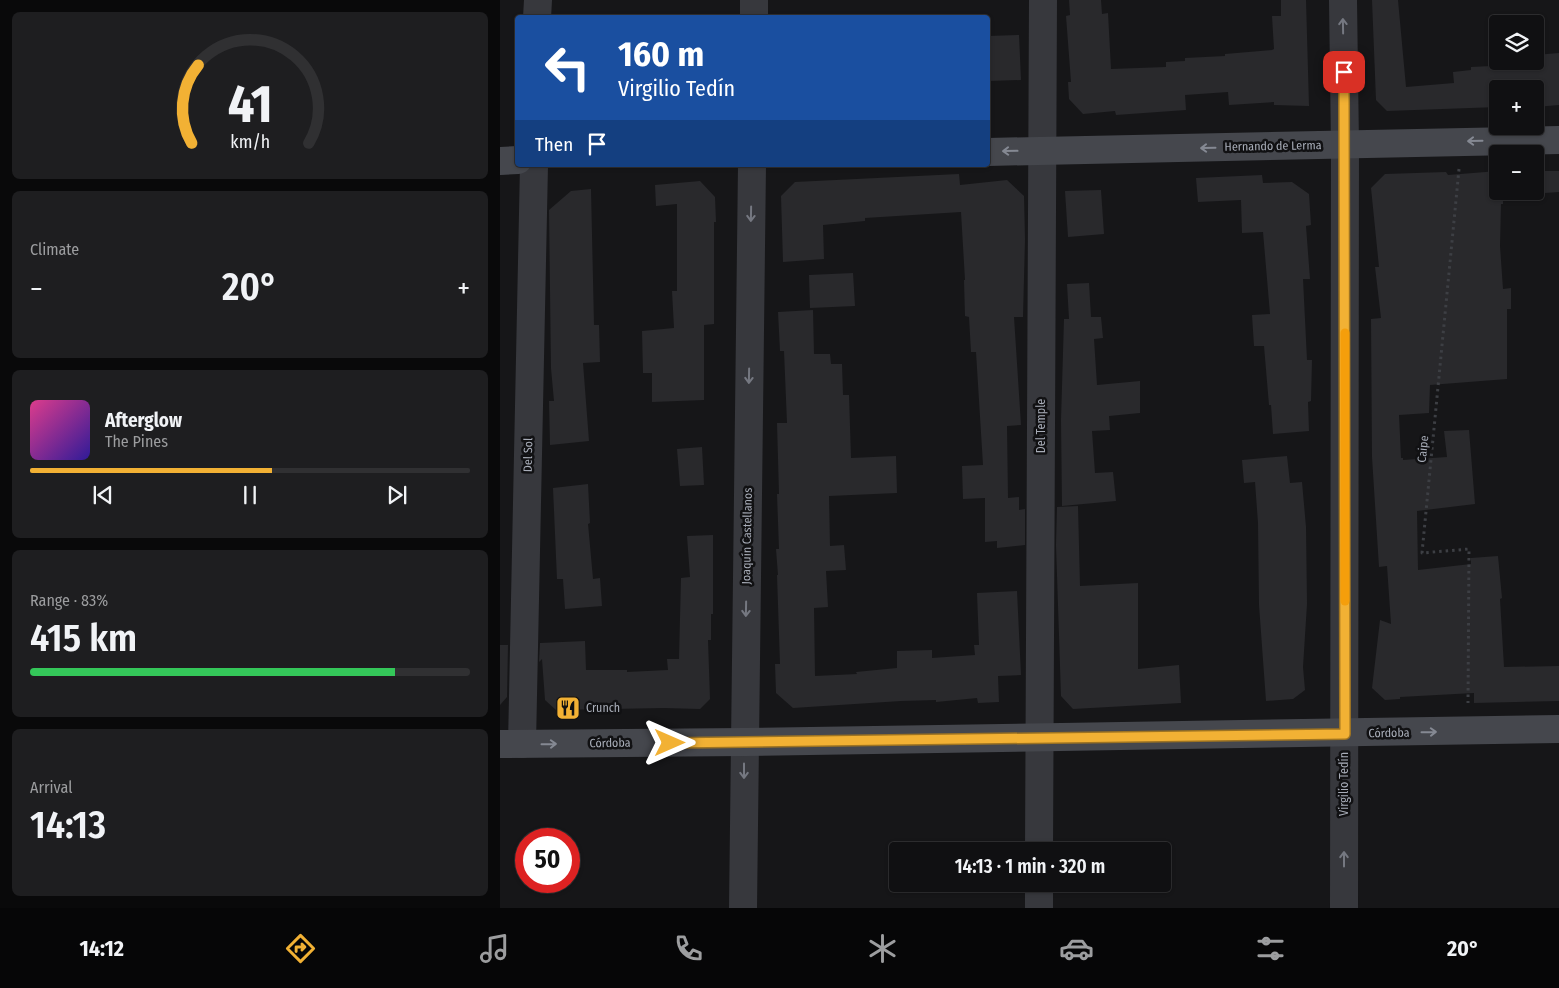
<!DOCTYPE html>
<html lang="en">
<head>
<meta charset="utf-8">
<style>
	:root { --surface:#101012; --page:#1e1e20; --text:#f1f3f6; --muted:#9c9d9f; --line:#303032; --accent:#f2b134 }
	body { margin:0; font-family:"Fira Sans Condensed",sans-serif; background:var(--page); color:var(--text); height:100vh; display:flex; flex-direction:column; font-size:19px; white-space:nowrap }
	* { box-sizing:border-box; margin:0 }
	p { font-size:16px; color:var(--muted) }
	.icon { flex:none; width:28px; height:28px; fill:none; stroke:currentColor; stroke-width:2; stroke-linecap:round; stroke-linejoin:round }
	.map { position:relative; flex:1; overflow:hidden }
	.panel { display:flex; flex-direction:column; gap:12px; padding:12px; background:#09090a; width:500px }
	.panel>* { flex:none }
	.hud { position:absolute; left:15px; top:15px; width:475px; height:152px; border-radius:5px; box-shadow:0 1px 4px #0004,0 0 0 1px var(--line); background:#1a4fa0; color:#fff; overflow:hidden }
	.controls { position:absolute; left:989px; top:15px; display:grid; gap:10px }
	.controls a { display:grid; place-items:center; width:55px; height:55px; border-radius:5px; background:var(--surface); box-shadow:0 1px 4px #0004,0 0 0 1px var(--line); font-size:25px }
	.speed { position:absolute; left:15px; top:828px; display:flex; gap:10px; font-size:25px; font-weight:700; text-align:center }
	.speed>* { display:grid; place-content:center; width:65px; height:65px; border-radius:50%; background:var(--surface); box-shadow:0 1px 4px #0004,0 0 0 1px var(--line); line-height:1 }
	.speed .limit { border:8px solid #d22; background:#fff; color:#111 }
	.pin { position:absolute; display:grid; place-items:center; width:42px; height:42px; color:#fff; margin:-21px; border-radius:10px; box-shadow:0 2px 8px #0006 }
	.me { position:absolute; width:55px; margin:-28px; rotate:90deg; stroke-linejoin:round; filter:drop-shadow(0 0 4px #0008) }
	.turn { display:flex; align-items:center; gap:18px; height:105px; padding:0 20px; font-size:22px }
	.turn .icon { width:65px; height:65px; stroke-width:2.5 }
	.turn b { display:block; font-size:35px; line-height:42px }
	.then { display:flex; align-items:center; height:48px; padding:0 20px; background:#0003; gap:10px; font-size:19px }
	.big { font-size:38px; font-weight:600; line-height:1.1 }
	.panel .tile { flex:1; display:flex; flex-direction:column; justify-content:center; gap:8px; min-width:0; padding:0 18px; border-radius:8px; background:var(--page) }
	.panel .dial { align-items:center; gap:0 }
	.dial svg { height:130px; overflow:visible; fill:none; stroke:var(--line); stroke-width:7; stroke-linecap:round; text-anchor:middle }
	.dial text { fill:var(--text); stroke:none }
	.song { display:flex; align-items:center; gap:15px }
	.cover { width:60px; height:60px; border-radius:8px; background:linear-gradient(135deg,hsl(330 70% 55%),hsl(250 70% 35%)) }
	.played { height:5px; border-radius:2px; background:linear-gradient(90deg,var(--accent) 55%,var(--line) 55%) }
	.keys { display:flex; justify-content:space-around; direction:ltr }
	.heat { display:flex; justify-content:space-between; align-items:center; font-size:28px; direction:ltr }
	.charge { height:8px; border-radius:4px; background:linear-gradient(90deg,#34c759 83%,var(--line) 0) }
	.trip { position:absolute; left:389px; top:842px; width:282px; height:50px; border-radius:5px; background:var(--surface); box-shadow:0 1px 4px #0004,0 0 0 1px var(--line); font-weight:600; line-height:50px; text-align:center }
	.tabs { display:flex; height:80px; justify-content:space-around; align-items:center; background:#060607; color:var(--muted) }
	.tabs .icon { width:35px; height:35px }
	.tabs .active { color:var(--accent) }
	.tabs b { font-size:22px; color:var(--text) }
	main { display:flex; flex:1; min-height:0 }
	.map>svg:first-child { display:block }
	.building { fill:#29292c }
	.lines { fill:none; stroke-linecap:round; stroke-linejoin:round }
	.path { stroke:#3d3f44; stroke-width:3; stroke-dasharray:2.5 4; stroke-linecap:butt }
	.minor { stroke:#37383d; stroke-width:28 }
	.secondary { stroke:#45474d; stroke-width:28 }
	.oneway { stroke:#757881 }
	.oneway2 { stroke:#858993 }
	.route-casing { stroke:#9d7322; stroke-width:12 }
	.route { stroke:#f2b134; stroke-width:9 }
	.slow { stroke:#f59e0b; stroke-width:9 }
	.labels { text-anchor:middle; stroke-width:5; stroke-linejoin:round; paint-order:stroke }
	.street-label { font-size:12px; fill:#a8adb8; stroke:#111113 }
	.poi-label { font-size:12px; fill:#a8adb8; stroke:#111113; text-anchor:start }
</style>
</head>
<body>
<main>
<section class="panel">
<div class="tile dial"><svg viewBox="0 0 100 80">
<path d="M14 69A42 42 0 1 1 86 69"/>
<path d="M14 69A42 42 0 0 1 18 21" stroke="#f2b134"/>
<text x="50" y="56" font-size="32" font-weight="700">41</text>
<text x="50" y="72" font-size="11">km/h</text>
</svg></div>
<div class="tile"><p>Climate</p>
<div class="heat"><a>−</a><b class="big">20°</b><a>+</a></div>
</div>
<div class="tile">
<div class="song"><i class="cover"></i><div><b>Afterglow</b><p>The Pines</p></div></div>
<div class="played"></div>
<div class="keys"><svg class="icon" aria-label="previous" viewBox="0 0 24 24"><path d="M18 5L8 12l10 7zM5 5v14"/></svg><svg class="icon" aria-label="pause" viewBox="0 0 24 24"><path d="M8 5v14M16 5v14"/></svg><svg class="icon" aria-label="next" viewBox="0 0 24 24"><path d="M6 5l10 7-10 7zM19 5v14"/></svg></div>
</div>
<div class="tile"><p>Range · 83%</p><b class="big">415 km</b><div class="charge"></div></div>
<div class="tile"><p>Arrival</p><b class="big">14:13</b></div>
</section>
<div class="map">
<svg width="1059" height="908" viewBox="0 0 1059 908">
	<rect width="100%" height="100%" fill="#161618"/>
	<g class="building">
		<polygon points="569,0 601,0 602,14 608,13 611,69 666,67 666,62 685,61 685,58 725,56 725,54 772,50 774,49 772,16 781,16 781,0 806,0 809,106 774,105 774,102 729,105 728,92 685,95 686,110 616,115 615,111 583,114 569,99 568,82 571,82 566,16 570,15"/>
		<polygon points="872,0 898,0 906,87 954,83 953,72 971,70 971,67 1030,64 1030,61 1035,61 1035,55 1059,53 1059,105 1035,107 1035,89 998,89 998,107 887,111 876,100"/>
		<polygon points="519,35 521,80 488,81 488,36"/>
		<polygon points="998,171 998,191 1035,191 1035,171 1059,171 1059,192 1003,196 1003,204 1001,204 1000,246 1003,289 1011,288 1011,309 1007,309 1007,379 930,385 929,413 899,415 901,458 903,458 903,460 947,457 944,431 969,430 975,504 917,511 918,570 971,564 971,558 998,556 1002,598 1000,599 1004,667 1059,666 1059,701 974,703 974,693 900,697 900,699 885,700 872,688 880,620 891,624 887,566 879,567 872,457 871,319 881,318 875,267 879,267 871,188 885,174 946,172 948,175"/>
		<polygon points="459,174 460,185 507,180 524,196 525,239 523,317 514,317 521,425 507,426 508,498 519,497 519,510 525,509 525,545 497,548 497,541 485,542 485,498 463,499 462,466 483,465 476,352 471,352 469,317 465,316 464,280 465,280 461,212 365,218 365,221 323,225 324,259 283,262 281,196 295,182"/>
		<polygon points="762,175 763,183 792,182 809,194 811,225 806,226 810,279 803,279 807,360 812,360 811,401 808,402 809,431 773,434 771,405 769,405 764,346 754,346 752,315 770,314 763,232 742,233 741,200 698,202 696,178"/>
		<polygon points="200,181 215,197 216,222 214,222 214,324 204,325 204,400 152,402 152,373 143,373 142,331 174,328 172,291 177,291 177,204 156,206 155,185"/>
		<polygon points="91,189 94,325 99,325 100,362 83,363 89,441 50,445 49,401 54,401 51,368 49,210 71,191"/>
		<polygon points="601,190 604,234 568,237 565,191"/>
		<polygon points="353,273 355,306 310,308 309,275"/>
		<polygon points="589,283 591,317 601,317 603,338 594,339 597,385 640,381 640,413 609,416 610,430 592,431 595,473 613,472 616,501 562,506 561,420 564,319 569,319 567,284"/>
		<polygon points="313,310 314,354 330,354 331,364 342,364 343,395 349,395 351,458 396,456 397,493 329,496 330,546 344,545 346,570 326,571 328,607 314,608 315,676 357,674 356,672 397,668 397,651 432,650 432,658 475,655 474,645 479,645 477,593 517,591 521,675 498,676 499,702 478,703 477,698 436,702 436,700 401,701 293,708 276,693 275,664 280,664 277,575 278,575 276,549 279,549 277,494 279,494 277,423 287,423 284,351 280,351 278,312"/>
		<polygon points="202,447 204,485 180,486 177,449"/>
		<polygon points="787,456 790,483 802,482 806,527 807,604 803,667 805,690 793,699 766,701 759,605 758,523 755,482 744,483 742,460"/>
		<polygon points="88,484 90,523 88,524 93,579 100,578 102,606 65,609 63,579 57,579 53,488"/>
		<polygon points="578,506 580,586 638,583 638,669 679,665 681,703 573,709 561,696 556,545 557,507"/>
		<polygon points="213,535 213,614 211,614 211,640 208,640 210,699 200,709 164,708 56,710 45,700 42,659 39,662 40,643 85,641 86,670 127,670 127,672 168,670 167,659 179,659 181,578 190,577 187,536"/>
		<polygon points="0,645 8,645 7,697 0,705"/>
	</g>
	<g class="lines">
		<polyline class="path" points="959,169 922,553 969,549 968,703"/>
		<g class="minor">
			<polyline points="843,0 845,145 844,908"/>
			<polyline points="37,18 38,0"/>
			<polyline points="254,18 254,0"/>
			<polyline points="22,744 34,165"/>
			<polyline points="539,851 543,0"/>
			<polyline points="243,908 252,165"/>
			<polyline points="539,908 539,884"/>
		</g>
		<g class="secondary">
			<polyline points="488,152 1059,140"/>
			<polyline points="0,161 18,160"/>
			<polyline points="0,744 244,742 1059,729"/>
		</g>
	</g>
	<defs><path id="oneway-shaft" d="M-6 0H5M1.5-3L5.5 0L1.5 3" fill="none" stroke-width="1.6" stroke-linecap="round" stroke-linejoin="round" transform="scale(1.25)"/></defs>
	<g class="oneway">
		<use href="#oneway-shaft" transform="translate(843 26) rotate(-91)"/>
		<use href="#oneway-shaft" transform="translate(251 214) rotate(91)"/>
		<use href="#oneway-shaft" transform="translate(249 376) rotate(91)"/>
		<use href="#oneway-shaft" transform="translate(246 609) rotate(91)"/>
		<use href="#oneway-shaft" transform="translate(244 771) rotate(90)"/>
		<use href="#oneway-shaft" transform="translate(844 859) rotate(-90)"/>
	</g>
	<g class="oneway2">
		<use href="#oneway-shaft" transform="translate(975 141) rotate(179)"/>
		<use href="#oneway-shaft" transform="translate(708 148) rotate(179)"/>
		<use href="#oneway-shaft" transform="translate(510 151) rotate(179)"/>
		<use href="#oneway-shaft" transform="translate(929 732) rotate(-1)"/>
		<use href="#oneway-shaft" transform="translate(49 744) rotate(-1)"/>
	</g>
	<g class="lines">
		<g class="route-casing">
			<polyline id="route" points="170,743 845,734 844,72"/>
		</g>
		<use href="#route" class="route"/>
		<polyline class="slow" points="845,333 845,601"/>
	</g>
	<defs>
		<g id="restaurant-square" transform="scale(1.25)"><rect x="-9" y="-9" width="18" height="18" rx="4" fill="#f2b134" stroke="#111113"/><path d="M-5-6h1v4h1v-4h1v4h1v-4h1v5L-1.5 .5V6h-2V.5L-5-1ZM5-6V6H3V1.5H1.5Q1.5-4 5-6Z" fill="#111"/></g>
	</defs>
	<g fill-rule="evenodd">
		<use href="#restaurant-square" x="68" y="708"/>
	</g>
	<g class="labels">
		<g class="street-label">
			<text transform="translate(773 146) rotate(-1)" y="4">Hernando de Lerma</text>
			<text transform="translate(541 426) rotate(-90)" y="4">Del Temple</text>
			<text transform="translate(923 449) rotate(-84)" y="4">Caipe</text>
			<text transform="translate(28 455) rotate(-89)" y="4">Del Sol</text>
			<text transform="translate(247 536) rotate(-89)" y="4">Joaquín Castellanos</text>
			<text transform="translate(889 733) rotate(-1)" y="4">Córdoba</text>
			<text transform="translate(110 743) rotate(-1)" y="4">Córdoba</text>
			<text transform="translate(844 784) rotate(-90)" y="4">Virgilio Tedín</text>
		</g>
		<g class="poi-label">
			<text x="86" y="712">Crunch</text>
		</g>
	</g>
</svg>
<div class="controls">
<a><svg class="icon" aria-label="layers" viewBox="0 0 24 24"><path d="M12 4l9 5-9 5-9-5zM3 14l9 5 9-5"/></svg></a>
<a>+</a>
<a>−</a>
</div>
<div class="speed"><div class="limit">50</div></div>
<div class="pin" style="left:844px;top:72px;background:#d93025"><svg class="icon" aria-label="arrive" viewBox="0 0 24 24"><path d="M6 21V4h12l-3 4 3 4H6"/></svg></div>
<svg class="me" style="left:170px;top:743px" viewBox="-20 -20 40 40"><path d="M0-17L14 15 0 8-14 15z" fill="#f2b134" stroke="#fff" stroke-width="4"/></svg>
<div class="trip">14:13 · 1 min · 320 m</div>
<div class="hud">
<div class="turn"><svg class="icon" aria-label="left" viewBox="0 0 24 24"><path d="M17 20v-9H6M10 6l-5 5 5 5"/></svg><div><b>160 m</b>Virgilio Tedín</div></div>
<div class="then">Then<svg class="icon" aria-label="arrive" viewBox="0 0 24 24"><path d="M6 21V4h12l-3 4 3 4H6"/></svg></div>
</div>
</div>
</main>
<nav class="tabs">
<b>14:12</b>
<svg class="icon active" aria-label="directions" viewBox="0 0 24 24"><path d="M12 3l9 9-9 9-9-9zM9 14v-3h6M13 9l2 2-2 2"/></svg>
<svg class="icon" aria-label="music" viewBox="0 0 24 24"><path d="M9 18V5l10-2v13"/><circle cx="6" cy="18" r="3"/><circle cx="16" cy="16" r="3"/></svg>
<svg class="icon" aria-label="phone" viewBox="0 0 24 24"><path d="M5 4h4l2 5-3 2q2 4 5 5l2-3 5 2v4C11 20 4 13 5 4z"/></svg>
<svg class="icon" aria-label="climate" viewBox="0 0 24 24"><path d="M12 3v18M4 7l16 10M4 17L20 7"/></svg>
<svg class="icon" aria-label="car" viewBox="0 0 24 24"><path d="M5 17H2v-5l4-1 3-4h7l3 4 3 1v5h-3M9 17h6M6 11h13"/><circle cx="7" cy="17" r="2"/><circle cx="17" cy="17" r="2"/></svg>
<svg class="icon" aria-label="filters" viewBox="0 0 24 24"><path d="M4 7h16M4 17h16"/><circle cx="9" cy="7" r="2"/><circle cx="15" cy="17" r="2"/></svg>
<b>20°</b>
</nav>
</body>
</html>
